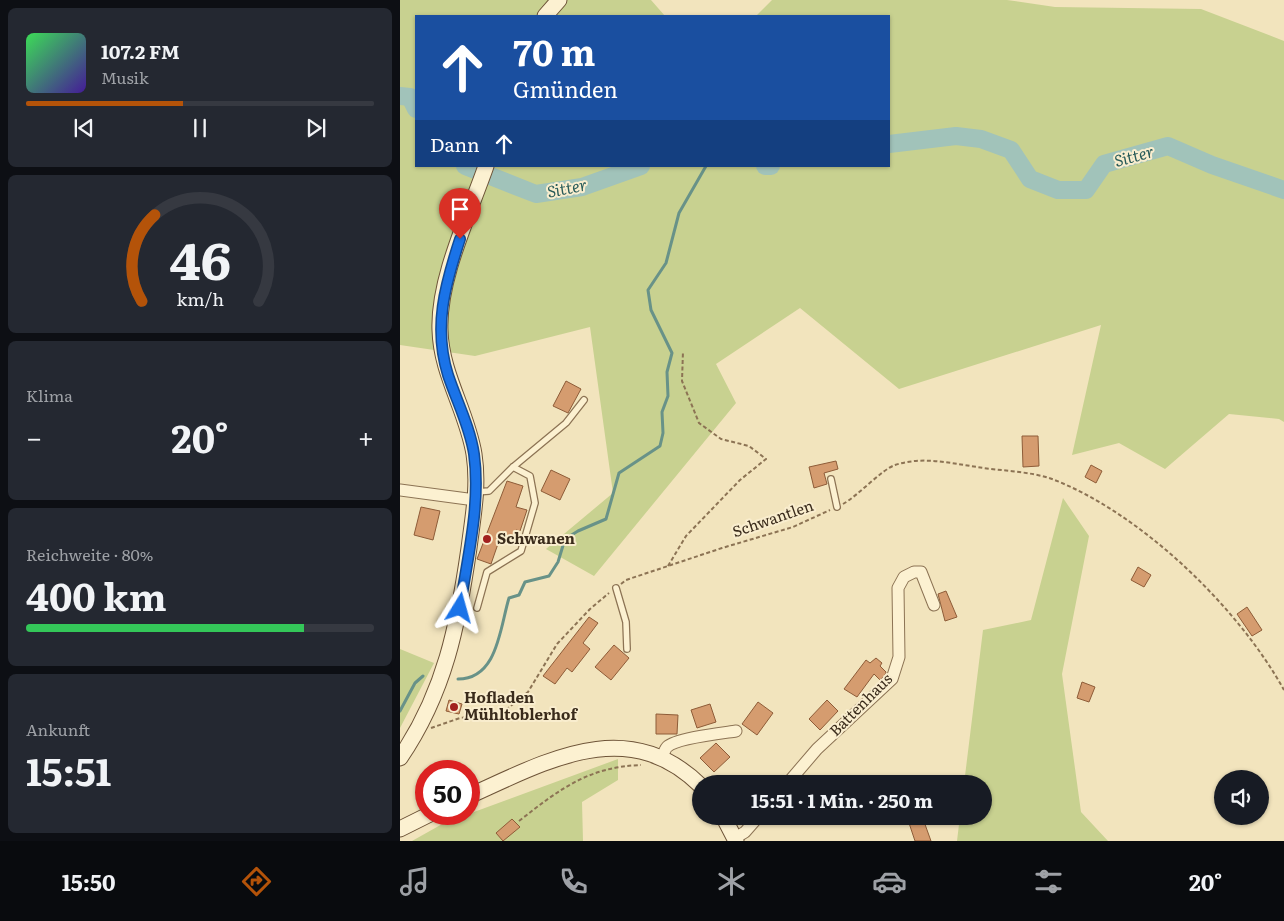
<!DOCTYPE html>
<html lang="de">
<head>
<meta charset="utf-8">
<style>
	:root { --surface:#171b24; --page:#242831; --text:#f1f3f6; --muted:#9ea1a6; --line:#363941; --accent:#b45309 }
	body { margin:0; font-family:Literata,serif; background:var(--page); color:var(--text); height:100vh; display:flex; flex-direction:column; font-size:19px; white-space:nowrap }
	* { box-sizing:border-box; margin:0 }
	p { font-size:16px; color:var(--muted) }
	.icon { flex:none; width:28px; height:28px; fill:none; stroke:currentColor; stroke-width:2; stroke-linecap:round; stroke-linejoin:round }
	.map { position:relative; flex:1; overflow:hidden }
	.panel { display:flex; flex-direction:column; gap:8px; padding:8px; background:#0d0f14; width:400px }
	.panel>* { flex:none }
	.top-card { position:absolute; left:15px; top:15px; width:475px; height:152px; border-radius:0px; box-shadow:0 1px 4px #0004; background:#1a4fa0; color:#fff; overflow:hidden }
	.buttons { position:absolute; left:814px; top:770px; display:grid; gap:10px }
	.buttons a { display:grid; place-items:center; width:55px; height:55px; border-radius:50%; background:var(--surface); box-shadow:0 1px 4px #0004; font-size:25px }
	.speed { position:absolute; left:15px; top:760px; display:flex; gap:10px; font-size:25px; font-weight:700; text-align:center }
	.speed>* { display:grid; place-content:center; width:65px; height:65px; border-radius:50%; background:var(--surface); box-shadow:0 1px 4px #0004; line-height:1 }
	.speed .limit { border:8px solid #d22; background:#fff; color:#111 }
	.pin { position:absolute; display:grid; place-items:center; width:42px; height:42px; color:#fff; margin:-51px -21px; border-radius:50% 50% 50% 0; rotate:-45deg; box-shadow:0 0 5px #0007 }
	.pin .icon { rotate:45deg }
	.me { position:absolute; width:55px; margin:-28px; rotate:8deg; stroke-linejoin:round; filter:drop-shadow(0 0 4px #0008) }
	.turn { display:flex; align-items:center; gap:18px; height:105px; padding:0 15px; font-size:22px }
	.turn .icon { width:65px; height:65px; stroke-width:2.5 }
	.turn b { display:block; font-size:35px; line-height:42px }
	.then { display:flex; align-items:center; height:48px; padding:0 15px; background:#0003; gap:10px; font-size:19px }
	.big { font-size:38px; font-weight:700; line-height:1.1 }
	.panel .tile { flex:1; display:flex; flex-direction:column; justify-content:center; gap:8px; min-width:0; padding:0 18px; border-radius:8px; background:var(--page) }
	.panel .dial { align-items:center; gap:0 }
	.dial svg { height:130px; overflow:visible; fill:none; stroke:var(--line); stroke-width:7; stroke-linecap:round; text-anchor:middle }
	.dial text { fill:var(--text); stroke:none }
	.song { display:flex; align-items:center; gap:15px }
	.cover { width:60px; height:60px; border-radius:8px; background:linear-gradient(135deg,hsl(130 70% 55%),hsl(260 70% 35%)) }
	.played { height:5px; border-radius:2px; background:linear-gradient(90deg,var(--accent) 45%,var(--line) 45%) }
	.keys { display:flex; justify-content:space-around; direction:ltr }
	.heat { display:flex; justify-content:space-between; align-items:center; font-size:28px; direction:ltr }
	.charge { height:8px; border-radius:4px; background:linear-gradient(90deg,#34c759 80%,var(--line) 0) }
	.trip { position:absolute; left:292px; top:775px; width:300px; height:50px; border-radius:25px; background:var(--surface); box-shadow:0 1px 4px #0004; font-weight:700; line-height:50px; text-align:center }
	.tab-bar { display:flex; height:80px; justify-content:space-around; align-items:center; background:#090b0e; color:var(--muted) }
	.tab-bar .icon { width:35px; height:35px }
	.tab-bar .selected { color:var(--accent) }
	.tab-bar b { font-size:22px; color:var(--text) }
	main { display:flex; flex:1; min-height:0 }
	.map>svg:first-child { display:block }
	.green { fill:#c8d190 }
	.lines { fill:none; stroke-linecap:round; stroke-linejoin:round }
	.stream { stroke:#689288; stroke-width:3 }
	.river { stroke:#a1c3ba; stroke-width:18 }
	.building { fill:#d59c6f; stroke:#8e5c38 }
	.lane-casing { stroke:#8c7354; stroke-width:8 }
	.street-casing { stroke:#8c7354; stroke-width:13 }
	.secondary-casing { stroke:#6e5438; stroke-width:17 }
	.path { stroke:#8c7354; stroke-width:2; stroke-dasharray:4 2.5; stroke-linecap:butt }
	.lane { stroke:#fcf1d1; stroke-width:5.5 }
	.street { stroke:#fcf1d1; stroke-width:11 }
	.secondary { stroke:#fcf1d1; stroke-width:15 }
	.route-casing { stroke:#114b97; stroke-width:12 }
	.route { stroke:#1a73e8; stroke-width:9 }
	.poi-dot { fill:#a2201e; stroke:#f9edce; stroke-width:2 }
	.labels { text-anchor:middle; stroke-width:4; stroke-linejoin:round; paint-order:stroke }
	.street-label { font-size:15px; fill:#3a2b1b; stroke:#f9edce }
	.poi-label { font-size:15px; font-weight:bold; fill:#3a2b1b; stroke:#f9edce; text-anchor:start }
	.water-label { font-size:16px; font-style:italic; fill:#285b59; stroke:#f9edce }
</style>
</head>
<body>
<main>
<section class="panel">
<div class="tile">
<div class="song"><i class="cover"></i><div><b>107.2 FM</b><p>Musik</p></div></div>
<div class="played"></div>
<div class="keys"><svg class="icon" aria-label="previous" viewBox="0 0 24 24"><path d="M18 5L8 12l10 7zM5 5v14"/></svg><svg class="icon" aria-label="pause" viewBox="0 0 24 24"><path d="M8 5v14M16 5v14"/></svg><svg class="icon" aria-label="next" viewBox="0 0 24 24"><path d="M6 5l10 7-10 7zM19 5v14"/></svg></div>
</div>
<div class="tile dial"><svg viewBox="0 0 100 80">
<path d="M14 69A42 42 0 1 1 86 69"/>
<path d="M14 69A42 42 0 0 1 22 16" stroke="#b45309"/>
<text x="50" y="56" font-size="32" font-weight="700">46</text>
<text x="50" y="72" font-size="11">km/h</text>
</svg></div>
<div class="tile"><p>Klima</p>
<div class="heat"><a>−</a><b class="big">20°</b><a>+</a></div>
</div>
<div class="tile"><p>Reichweite · 80%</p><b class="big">400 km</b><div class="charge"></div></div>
<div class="tile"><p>Ankunft</p><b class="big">15:51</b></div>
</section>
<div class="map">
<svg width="884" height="841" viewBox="0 0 884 841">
	<rect width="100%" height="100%" fill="#f2e4bd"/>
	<g class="green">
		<polygon points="0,0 251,0 265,16 16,16 16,166 489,166 489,16 356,16 372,0 607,0 655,7 801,9 884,41 884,422 879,419 829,414 765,469 719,443 672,455 701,325 499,389 400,308 316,364 336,403 194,576 146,549 213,493 190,327 75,356 0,345"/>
		<polygon points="663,498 689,536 662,674 681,812 708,841 557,841 560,816 584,816 584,784 564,784 583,630 631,620"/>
		<polygon points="0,649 34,663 0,728"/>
		<polygon points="218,759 218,780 182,802 183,841 12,841 44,823"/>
	</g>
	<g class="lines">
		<g class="stream">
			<path d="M58,679C98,679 100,627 109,598L119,595L125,582L149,576L158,562L165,539L178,531L206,519L219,473L260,446L263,433L262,412L268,396L267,372L272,353L251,310L248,290L266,263L279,213L306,166"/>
			<polyline points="0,711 15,683 23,676"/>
		</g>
		<g class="river">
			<polyline points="0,96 10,97 16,109"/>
			<polyline points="489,144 556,136 581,139 611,150 630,179 658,190 686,190 704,164 768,146 812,165 884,190"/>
			<polyline points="65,166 136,194 182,187 241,166"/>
			<polyline points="365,166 371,166"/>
		</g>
	</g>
	<g class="building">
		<polygon points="166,381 181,389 168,413 153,406"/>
		<polygon points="622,436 638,436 639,466 623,467"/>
		<polygon points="436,461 438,469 424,473 427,484 414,488 409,467"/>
		<polygon points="691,465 702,471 696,483 685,477"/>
		<polygon points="151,470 170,479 160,500 141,491"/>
		<polygon points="107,481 123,486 116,507 127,510 120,531 116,530 112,542 100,538 91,564 77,559"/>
		<polygon points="21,507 40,511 33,540 14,535"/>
		<polygon points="738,567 751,575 744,587 731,580"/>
		<polygon points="546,591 557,617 545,621 538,594"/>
		<polygon points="847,607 862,630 852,636 837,614"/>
		<polygon points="189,617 198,623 183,643 190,649 172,672 167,668 155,684 143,676"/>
		<polygon points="214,645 229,658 211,680 195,667"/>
		<polygon points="476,658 482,663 480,666 486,672 485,675 480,680 474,674 457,697 444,689 466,660 470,663"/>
		<polygon points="682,682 695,687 689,702 677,698"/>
		<polygon points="49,700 62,704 59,714 46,711"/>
		<polygon points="427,700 438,711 420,730 409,719"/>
		<polygon points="358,702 373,713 357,735 342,724"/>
		<polygon points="310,704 316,722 297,728 291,710"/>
		<polygon points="256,714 278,715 277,734 256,734"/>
		<polygon points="316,743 330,757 314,772 300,758"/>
		<polygon points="519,816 522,816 531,841 515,841 508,820"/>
		<polygon points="112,819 120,827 103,841 96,833"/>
	</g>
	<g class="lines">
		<g class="lane-casing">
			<g id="lane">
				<polyline points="431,479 437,507"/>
				<polyline points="76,492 89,491 113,467 166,423 184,400"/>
				<polyline points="216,588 226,622 227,649"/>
				<polyline points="77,608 87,572 121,551 135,503 130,476 113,467"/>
			</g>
		</g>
		<g class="street-casing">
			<g id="street">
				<polyline points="0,490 75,500"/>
				<path d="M262,758C263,755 265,749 267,747C276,738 323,733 336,731"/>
				<polyline points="387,784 417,749 492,679 499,657 498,588 504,577 514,572 521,572 534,605"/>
				<polyline points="335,838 345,832 359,816"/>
			</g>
		</g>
		<g class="secondary-casing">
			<g id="secondary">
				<polyline points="145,16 159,0"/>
				<path d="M0,758C45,692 58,625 69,548C73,516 79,486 74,454C67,411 41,374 40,330C38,279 69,215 86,166"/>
				<path d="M69,796C147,761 228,714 301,786"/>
				<polyline points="323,816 336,841"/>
				<polyline points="0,829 30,814"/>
			</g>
		</g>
		<g class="path">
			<path d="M443,504C459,495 481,470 495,465C523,456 549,463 577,467C601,471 629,471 652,479C741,513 838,607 884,690"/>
			<polyline points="268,566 286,536 340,480 366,459 349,446 321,439 299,423 282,381 283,351"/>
			<polyline points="221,584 226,580 322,548 393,527 430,510"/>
			<polyline points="31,728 60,718 88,716 102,713 128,692 157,644 190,609 209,593"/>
			<path d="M119,821C160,789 188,767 241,765"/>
		</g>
		<use href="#lane" class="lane"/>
		<use href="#street" class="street"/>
		<use href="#secondary" class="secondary"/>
	</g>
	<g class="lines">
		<g class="route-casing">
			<path id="route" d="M60,608C67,558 81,505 74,454C70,427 57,402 48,375C33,327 45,285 60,239"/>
		</g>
		<use href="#route" class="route"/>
	</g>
	<g class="poi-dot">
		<circle cx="87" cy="539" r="5"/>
		<circle cx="54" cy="707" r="5"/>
	</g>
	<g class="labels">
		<g class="street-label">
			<text transform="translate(373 519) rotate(-19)" y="5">Schwantlen</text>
			<text transform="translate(461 705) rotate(-45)" y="5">Battenhaus</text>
		</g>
		<g class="poi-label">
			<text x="97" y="544">Schwanen</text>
			<text x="64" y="703">Hofladen<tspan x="64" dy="17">Mühltoblerhof</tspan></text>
		</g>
		<g class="water-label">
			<text transform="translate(734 156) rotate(-15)" y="6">Sitter</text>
			<text transform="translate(167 188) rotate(-11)" y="6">Sitter</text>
		</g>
	</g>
</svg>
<div class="buttons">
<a><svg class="icon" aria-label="sound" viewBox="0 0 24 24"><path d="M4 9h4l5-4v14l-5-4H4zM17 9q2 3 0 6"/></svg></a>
</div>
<div class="speed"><div class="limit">50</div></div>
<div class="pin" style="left:60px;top:239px;background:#d93025"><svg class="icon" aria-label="arrive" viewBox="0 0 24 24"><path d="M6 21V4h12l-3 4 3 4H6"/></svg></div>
<svg class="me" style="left:60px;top:608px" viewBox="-20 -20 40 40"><path d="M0-17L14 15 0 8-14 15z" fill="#1a73e8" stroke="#fff" stroke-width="4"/></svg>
<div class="trip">15:51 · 1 Min. · 250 m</div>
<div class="top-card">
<div class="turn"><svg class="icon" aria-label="ahead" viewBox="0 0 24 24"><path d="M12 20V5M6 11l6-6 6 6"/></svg><div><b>70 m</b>Gmünden</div></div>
<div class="then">Dann<svg class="icon" aria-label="ahead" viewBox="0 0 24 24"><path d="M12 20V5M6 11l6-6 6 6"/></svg></div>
</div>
</div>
</main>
<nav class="tab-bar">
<b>15:50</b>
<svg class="icon selected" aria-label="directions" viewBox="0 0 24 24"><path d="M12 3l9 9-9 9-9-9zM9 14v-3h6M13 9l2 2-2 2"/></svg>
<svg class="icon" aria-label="music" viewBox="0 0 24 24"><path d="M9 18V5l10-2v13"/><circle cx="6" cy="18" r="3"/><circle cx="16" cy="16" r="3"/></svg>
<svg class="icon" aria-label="phone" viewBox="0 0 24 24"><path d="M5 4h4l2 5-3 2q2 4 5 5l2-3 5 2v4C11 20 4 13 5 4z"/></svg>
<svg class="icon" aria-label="climate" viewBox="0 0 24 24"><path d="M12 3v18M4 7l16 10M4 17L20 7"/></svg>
<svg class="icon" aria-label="car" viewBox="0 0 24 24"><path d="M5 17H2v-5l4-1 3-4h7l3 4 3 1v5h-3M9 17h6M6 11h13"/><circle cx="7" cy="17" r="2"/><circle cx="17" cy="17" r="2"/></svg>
<svg class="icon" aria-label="filters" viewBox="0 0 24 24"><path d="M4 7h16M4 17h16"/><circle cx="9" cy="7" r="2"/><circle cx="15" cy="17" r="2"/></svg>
<b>20°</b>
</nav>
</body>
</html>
